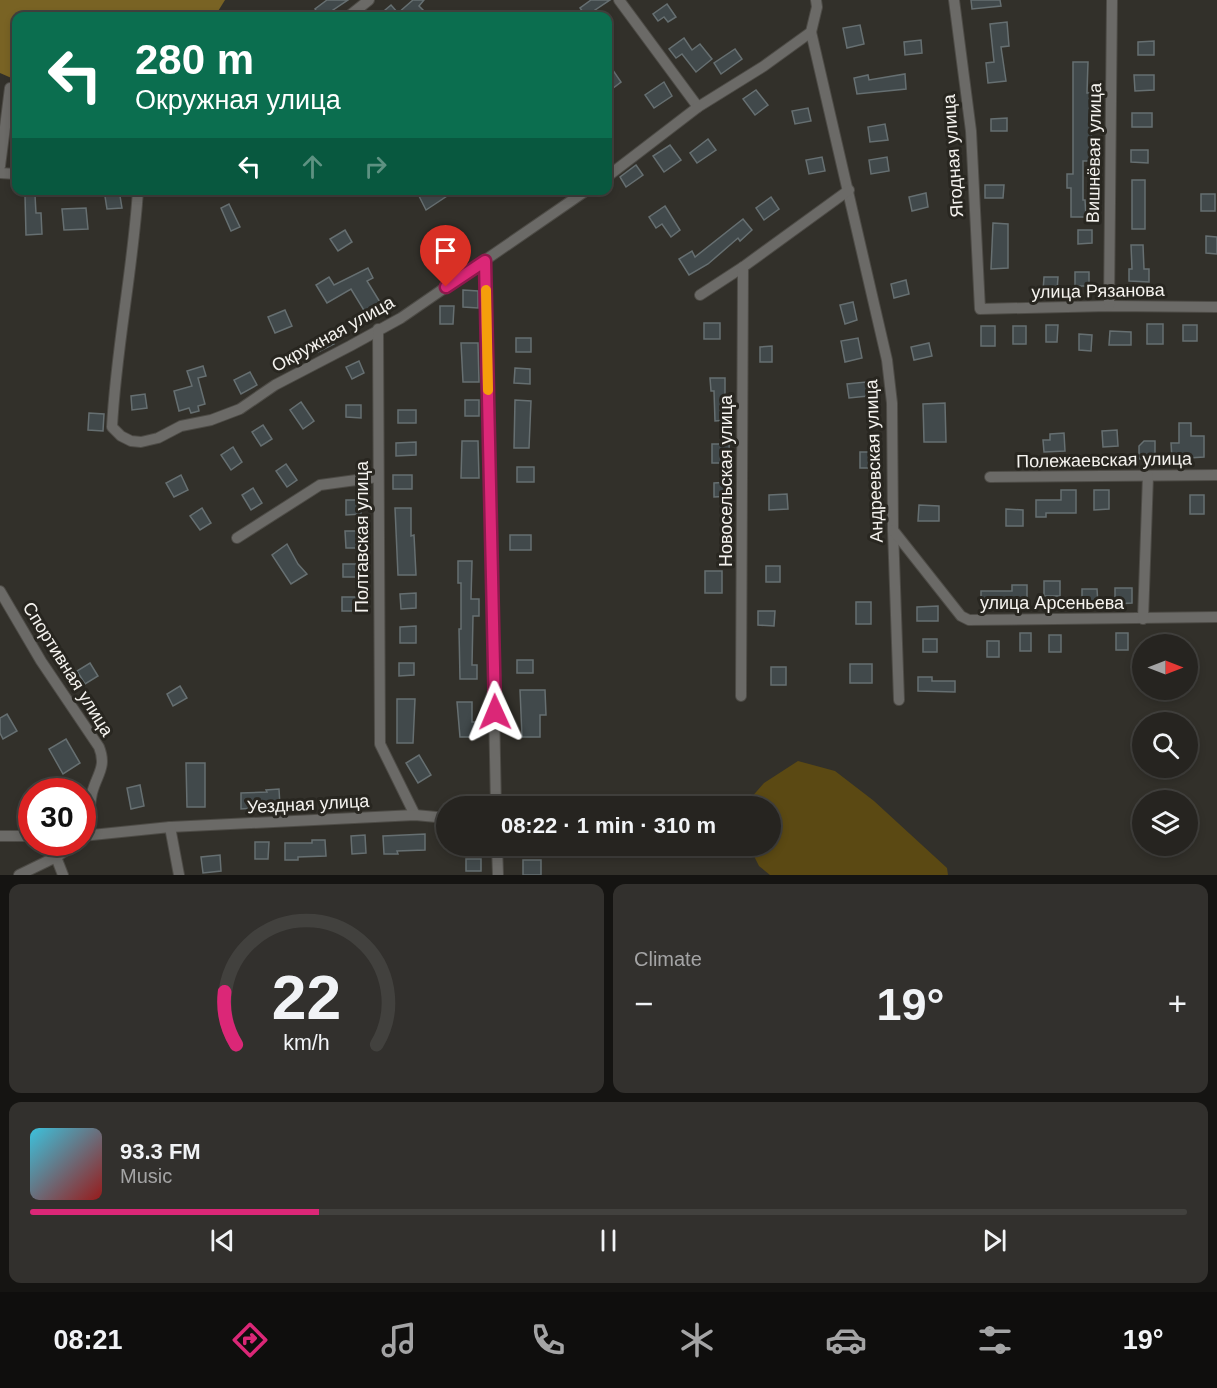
<!DOCTYPE html>
<html lang="en">
<head>
<meta charset="utf-8">
<style>
	:root { --surface:#262420; --page:#32302d; --text:#f1f3f6; --muted:#a4a4a5; --line:#42413e; --accent:#db2777 }
	body { margin:0; font-family:Helvetica,sans-serif; background:var(--page); color:var(--text); height:100vh; display:flex; flex-direction:column; font-size:22px; white-space:nowrap }
	* { box-sizing:border-box; margin:0 }
	p { font-size:20px; color:var(--muted) }
	.icon { flex:none; width:33px; height:33px; fill:none; stroke:currentColor; stroke-width:2; stroke-linecap:round; stroke-linejoin:round }
	.map { position:relative; height:875px; overflow:hidden }
	.sheet { display:flex; flex-direction:column; gap:9px; padding:9px; background:#151412; flex:1 }
	.sheet>* { flex:none }
	.top-card { position:absolute; left:12px; top:12px; width:600px; height:183px; border-radius:12px; box-shadow:0 3px 9px #0003,0 0 0 2px var(--line); background:#0b6e4f; color:#fff; overflow:hidden }
	.needle { width:39px; rotate:90deg }
	.controls { position:absolute; left:1132px; top:634px; display:grid; gap:12px }
	.controls a { display:grid; place-items:center; width:66px; height:66px; border-radius:50%; background:var(--surface); box-shadow:0 3px 9px #0003,0 0 0 2px var(--line); font-size:30px }
	.speed { position:absolute; left:18px; top:778px; display:flex; gap:12px; font-size:30px; font-weight:700; text-align:center }
	.speed>* { display:grid; place-content:center; width:78px; height:78px; border-radius:50%; background:var(--surface); box-shadow:0 3px 9px #0003,0 0 0 2px var(--line); line-height:1 }
	.speed .limit { border:9px solid #d22; background:#fff; color:#111 }
	.pin { position:absolute; display:grid; place-items:center; width:51px; height:51px; color:#fff; margin:-62px -26px; border-radius:50% 50% 50% 0; rotate:-45deg; box-shadow:0 0 6px #0007 }
	.pin .icon { rotate:45deg }
	.me { position:absolute; width:66px; margin:-33px; rotate:359deg; stroke-linejoin:round; filter:drop-shadow(0 0 4px #0008) }
	.turn { display:flex; align-items:center; gap:21px; height:126px; padding:0 24px; font-size:27px }
	.turn .icon { width:78px; height:78px; stroke-width:2.5 }
	.turn b { display:block; font-size:42px; line-height:51px }
	.lanes { display:flex; align-items:center; height:57px; padding:0 24px; background:#0003; justify-content:center; gap:30px; direction:ltr }
	.lanes .off { opacity:.35 }
	.big { font-size:45px; font-weight:800; line-height:1.1 }
	.sheet .tile { flex:1; display:flex; flex-direction:column; justify-content:center; gap:9px; min-width:0; padding:0 21px; border-radius:12px; background:var(--page) }
	.sheet .dial { align-items:center; gap:0 }
	.dial svg { height:156px; overflow:visible; fill:none; stroke:var(--line); stroke-width:7; stroke-linecap:round; text-anchor:middle }
	.dial text { fill:var(--text); stroke:none }
	.song { display:flex; align-items:center; gap:18px }
	.cover { width:72px; height:72px; border-radius:9px; background:linear-gradient(135deg,hsl(190 70% 55%),hsl(0 70% 35%)) }
	.played { height:6px; border-radius:3px; background:linear-gradient(90deg,var(--accent) 25%,var(--line) 25%) }
	.keys { display:flex; justify-content:space-around; direction:ltr }
	.heat { display:flex; justify-content:space-between; align-items:center; font-size:33px; direction:ltr }
	.sheet .tiles { flex:1; display:grid; gap:9px; grid-template-columns:1fr 1fr }
	.tile:last-child { grid-column:span 2 }
	.trip { position:absolute; left:436px; top:796px; width:345px; height:60px; border-radius:30px; background:var(--surface); box-shadow:0 3px 9px #0003,0 0 0 2px var(--line); font-weight:800; line-height:60px; text-align:center }
	.menu { display:flex; height:96px; justify-content:space-around; align-items:center; background:#0f0e0d; color:var(--muted) }
	.menu .icon { width:42px; height:42px }
	.menu .selected { color:var(--accent) }
	.menu b { font-size:27px; color:var(--text) }
	.map>svg:first-child { display:block }
	.green { fill:#5b4913 }
	.water { fill:#796324 }
	.building { fill:#41494b; stroke:#666f71; stroke-width:1.5 }
	.lines { fill:none; stroke-linecap:round; stroke-linejoin:round }
	.minor-casing { stroke:#4d4b46; stroke-width:12 }
	.minor { stroke:#6b6a67; stroke-width:10 }
	.route-casing { stroke:#8e194d; stroke-width:15 }
	.route { stroke:#db2777; stroke-width:10 }
	.slow { stroke:#f59e0b; stroke-width:10 }
	.labels { text-anchor:middle; stroke-width:6; stroke-linejoin:round; paint-order:stroke }
	.street-label { font-size:18px; fill:#f5f3ef; stroke:#282620 }
</style>
</head>
<body>
<div class="map">
<svg width="1217" height="875" viewBox="0 0 1217 875">
	<rect width="100%" height="100%" fill="#32302a"/>
	<polygon class="green" points="798,761 835,771 874,801 947,868 948,875 770,875 759,866 749,846 771,846 771,807 743,807 764,783"/>
	<polygon class="water" points="0,0 225,0 215,16 16,16 16,80 0,73"/>
	<g class="building">
		<polygon points="327,0 348,0 324,16 320,16 315,9"/>
		<polygon points="413,0 424,0 419,6 423,10 416,16 378,16 391,5 398,13"/>
		<polygon points="591,0 610,0 586,16 580,8"/>
		<polygon points="971,0 1000,0 1001,6 972,9"/>
		<polygon points="667,4 676,17 668,22 664,17 658,21 653,14"/>
		<polygon points="1007,22 1009,46 1001,47 1006,81 988,83 986,63 994,62 990,24"/>
		<polygon points="860,25 864,44 847,48 843,28"/>
		<polygon points="684,38 692,50 700,44 712,59 696,72 682,54 676,58 669,49"/>
		<polygon points="921,40 922,53 905,55 904,42"/>
		<polygon points="1154,41 1154,55 1138,55 1138,42"/>
		<polygon points="735,49 742,59 721,74 714,63"/>
		<polygon points="1073,62 1088,62 1087,93 1092,93 1091,161 1083,161 1083,200 1085,200 1086,217 1071,217 1071,188 1067,188 1067,174 1073,174"/>
		<polygon points="608,63 621,82 608,92"/>
		<polygon points="905,74 906,89 857,94 854,78 868,75 869,80"/>
		<polygon points="1134,75 1154,75 1154,90 1135,91"/>
		<polygon points="664,82 672,96 654,108 645,95"/>
		<polygon points="756,90 768,105 755,115 743,99"/>
		<polygon points="808,108 811,121 795,124 792,111"/>
		<rect x="1132" y="113" width="20" height="14"/>
		<polygon points="1007,118 1007,131 991,131 991,119"/>
		<polygon points="885,124 888,140 870,142 868,127"/>
		<polygon points="708,139 716,150 697,163 690,153"/>
		<polygon points="670,145 681,160 664,172 653,156"/>
		<polygon points="1131,150 1148,150 1148,163 1131,162"/>
		<polygon points="822,157 825,171 809,174 806,160"/>
		<polygon points="887,157 889,171 871,174 869,160"/>
		<polygon points="636,165 643,175 626,187 620,177"/>
		<rect x="1132" y="180" width="13" height="49"/>
		<polygon points="985,185 1004,185 1003,198 985,198"/>
		<polygon points="104,190 119,190 122,208 107,209"/>
		<polygon points="416,190 443,190 447,196 426,210"/>
		<polygon points="926,193 928,207 912,211 909,197"/>
		<rect x="1201" y="194" width="14" height="17"/>
		<polygon points="25,195 35,195 36,213 41,213 42,234 26,235"/>
		<polygon points="771,197 779,209 764,220 756,208"/>
		<polygon points="229,204 240,227 231,231 221,208"/>
		<polygon points="665,206 680,230 671,237 662,224 656,228 649,217"/>
		<polygon points="86,208 88,229 64,230 62,209"/>
		<polygon points="743,219 752,230 740,241 738,238 708,264 689,275 679,259 692,251 695,257"/>
		<polygon points="993,223 1008,224 1008,268 991,269"/>
		<polygon points="345,230 352,242 338,251 330,239"/>
		<polygon points="1078,230 1092,230 1092,243 1078,244"/>
		<polygon points="1206,236 1217,237 1217,254 1206,253"/>
		<polygon points="463,238 468,247 452,256 447,247"/>
		<polygon points="1131,245 1143,245 1144,269 1149,269 1149,282 1129,281 1129,269 1132,269"/>
		<polygon points="368,268 373,278 367,281 383,307 368,317 351,289 327,303 316,285 329,277 334,285"/>
		<rect x="1075" y="272" width="14" height="14"/>
		<polygon points="1044,277 1058,277 1057,291 1043,291"/>
		<polygon points="906,280 909,294 894,298 891,284"/>
		<polygon points="463,290 478,291 478,308 463,307"/>
		<polygon points="853,302 857,320 845,324 840,305"/>
		<polygon points="440,306 454,306 453,324 440,324"/>
		<polygon points="285,310 292,326 275,333 268,317"/>
		<rect x="704" y="323" width="16" height="16"/>
		<rect x="1147" y="324" width="16" height="20"/>
		<polygon points="1046,325 1058,325 1057,342 1046,342"/>
		<rect x="1183" y="325" width="14" height="16"/>
		<rect x="981" y="326" width="14" height="20"/>
		<rect x="1013" y="326" width="13" height="18"/>
		<polygon points="1110,331 1131,332 1131,345 1109,345"/>
		<polygon points="330,334 334,344 318,352 313,341"/>
		<polygon points="1079,334 1092,335 1091,351 1079,350"/>
		<rect x="516" y="338" width="15" height="14"/>
		<polygon points="858,338 862,358 845,362 841,341"/>
		<polygon points="461,343 478,343 479,382 463,382"/>
		<polygon points="929,343 932,356 914,360 911,347"/>
		<polygon points="772,346 772,362 760,362 760,347"/>
		<polygon points="359,361 364,373 352,379 346,367"/>
		<polygon points="203,366 206,376 198,378 205,404 198,406 199,411 191,413 189,408 179,411 174,391 192,386 187,371"/>
		<polygon points="515,368 530,369 530,384 514,383"/>
		<polygon points="250,372 257,385 241,394 234,380"/>
		<polygon points="710,378 725,378 725,407 728,406 729,420 715,421 714,391 711,391"/>
		<polygon points="866,382 868,396 849,398 847,384"/>
		<polygon points="145,394 147,408 132,410 131,396"/>
		<rect x="465" y="400" width="14" height="16"/>
		<polygon points="515,400 531,401 529,448 514,448"/>
		<polygon points="301,402 314,421 303,429 290,410"/>
		<polygon points="945,403 946,442 924,442 923,404"/>
		<polygon points="346,405 361,405 361,418 346,417"/>
		<rect x="398" y="410" width="18" height="13"/>
		<polygon points="89,413 104,414 103,431 88,430"/>
		<polygon points="1179,423 1191,423 1191,436 1204,436 1204,457 1172,459 1171,443 1179,443"/>
		<polygon points="263,425 272,439 261,446 252,432"/>
		<polygon points="1117,430 1118,446 1103,447 1102,431"/>
		<polygon points="1064,433 1065,451 1044,452 1043,440 1050,440 1050,434"/>
		<polygon points="462,441 478,441 479,478 461,478"/>
		<polygon points="1144,441 1155,441 1155,458 1139,459 1139,446"/>
		<polygon points="416,442 416,455 396,456 396,443"/>
		<polygon points="712,444 729,444 730,463 712,463"/>
		<polygon points="233,447 242,462 231,470 221,455"/>
		<rect x="860" y="452" width="14" height="16"/>
		<polygon points="286,464 297,480 287,487 276,471"/>
		<rect x="517" y="467" width="17" height="15"/>
		<polygon points="181,475 188,490 174,497 166,483"/>
		<rect x="393" y="475" width="19" height="14"/>
		<polygon points="731,482 732,496 714,497 714,483"/>
		<polygon points="253,488 262,503 251,510 242,495"/>
		<polygon points="1061,490 1076,490 1076,513 1046,513 1046,517 1036,517 1036,500 1061,500"/>
		<polygon points="1094,490 1109,490 1109,509 1094,510"/>
		<polygon points="787,494 788,509 769,510 769,495"/>
		<rect x="1190" y="495" width="14" height="19"/>
		<polygon points="346,500 361,500 361,514 346,515"/>
		<polygon points="919,505 939,506 939,521 918,521"/>
		<polygon points="202,508 211,523 200,530 190,516"/>
		<polygon points="395,508 411,508 411,536 414,535 416,575 398,575"/>
		<polygon points="1006,509 1023,510 1023,526 1006,526"/>
		<polygon points="345,531 361,531 361,548 346,548"/>
		<rect x="510" y="535" width="21" height="15"/>
		<polygon points="287,544 298,564 307,574 291,584 272,555"/>
		<polygon points="458,561 472,561 471,599 479,599 479,616 473,616 472,665 477,665 477,679 460,679 459,629 461,629 461,583 458,583"/>
		<rect x="343" y="564" width="17" height="13"/>
		<rect x="766" y="566" width="14" height="16"/>
		<rect x="705" y="571" width="17" height="22"/>
		<rect x="1044" y="581" width="16" height="15"/>
		<polygon points="1012,585 1027,585 1027,604 981,607 981,591 1012,591"/>
		<polygon points="1115,588 1132,588 1132,603 1115,604"/>
		<polygon points="1082,589 1097,589 1098,604 1082,604"/>
		<polygon points="416,593 416,608 401,609 400,594"/>
		<polygon points="342,597 359,597 360,611 342,611"/>
		<rect x="856" y="602" width="15" height="22"/>
		<polygon points="938,606 938,621 917,621 917,607"/>
		<polygon points="758,611 775,611 774,626 758,625"/>
		<polygon points="416,626 416,643 400,643 400,627"/>
		<rect x="1020" y="633" width="11" height="18"/>
		<rect x="1116" y="633" width="12" height="17"/>
		<rect x="1049" y="635" width="12" height="17"/>
		<rect x="923" y="639" width="14" height="13"/>
		<rect x="987" y="641" width="12" height="16"/>
		<rect x="517" y="660" width="16" height="13"/>
		<polygon points="90,663 98,676 85,684 77,671"/>
		<polygon points="399,663 414,663 414,675 399,676"/>
		<rect x="850" y="664" width="22" height="19"/>
		<rect x="771" y="667" width="15" height="18"/>
		<polygon points="918,677 932,677 932,681 955,681 955,692 918,691"/>
		<polygon points="180,686 187,698 173,706 167,694"/>
		<polygon points="520,690 545,690 546,715 540,715 540,737 522,737"/>
		<polygon points="397,699 415,699 413,743 397,743"/>
		<polygon points="457,702 472,702 472,722 479,722 479,737 460,737"/>
		<polygon points="7,714 17,731 3,739 0,733 0,718"/>
		<polygon points="66,739 80,763 63,774 49,749"/>
		<polygon points="419,755 431,775 418,783 406,763"/>
		<polygon points="186,763 205,763 205,807 187,807"/>
		<polygon points="140,785 144,806 131,809 127,788"/>
		<polygon points="279,789 280,806 241,809 241,793 267,792 266,790"/>
		<polygon points="522,795 542,795 542,807 523,807"/>
		<polygon points="425,834 425,850 397,851 398,854 384,854 383,836"/>
		<polygon points="365,835 366,853 352,854 351,836"/>
		<polygon points="312,840 325,840 326,856 298,857 298,860 285,860 285,843 312,843"/>
		<polygon points="255,842 269,842 268,859 255,859"/>
		<polygon points="220,855 221,871 203,873 201,857"/>
		<rect x="466" y="859" width="15" height="12"/>
		<rect x="523" y="860" width="18" height="15"/>
	</g>
	<g class="lines">
		<g class="minor-casing">
			<g id="minor">
				<polyline points="619,0 698,107"/>
				<polyline points="954,0 971,131 980,309 1109,306 1217,307"/>
				<polyline points="349,16 369,0"/>
				<polyline points="811,32 887,360 892,403 893,530 899,700"/>
				<polyline points="0,166 10,88"/>
				<polyline points="0,173 16,174"/>
				<polyline points="608,176 698,107 764,66 811,32 817,7 816,0"/>
				<path d="M138,190C133,270 116,348 112,427L121,436L131,441L141,442L158,438L181,426L211,420L240,409L275,385L350,346L401,318L587,190"/>
				<polyline points="485,261 496,807"/>
				<polyline points="700,295 743,267 849,190"/>
				<polyline points="1109,306 1112,0"/>
				<polyline points="378,329 380,744 415,815"/>
				<polyline points="990,477 1217,475"/>
				<polyline points="893,530 961,616 969,620 1217,617"/>
				<polyline points="237,538 320,485 378,477"/>
				<path d="M0,591L41,661L99,747C107,767 97,774 92,793C89,807 88,822 87,836L82,839"/>
				<polyline points="1143,619 1148,476"/>
				<polyline points="741,696 743,267"/>
				<polyline points="170,827 415,815 447,818"/>
				<polyline points="0,836 32,836"/>
				<polyline points="82,836 170,827 179,875"/>
				<polyline points="497,846 498,875"/>
				<polyline points="56,857 63,875"/>
				<polyline points="19,875 56,857 77,843"/>
			</g>
		</g>
		<use href="#minor" class="minor"/>
	</g>
	<g class="lines">
		<g class="route-casing">
			<polyline id="route" points="446,287 485,261 495,712"/>
		</g>
		<use href="#route" class="route"/>
		<polyline class="slow" points="486,290 488,390"/>
	</g>
	<g class="labels">
		<g class="street-label">
			<text transform="translate(1094 153) rotate(-89)" y="6">Вишнёвая улица</text>
			<text transform="translate(953 156) rotate(-94)" y="6">Ягодная улица</text>
			<text transform="translate(1098 291) rotate(-1)" y="6">улица Рязанова</text>
			<text transform="translate(333 334) rotate(-29)" y="6">Окружная улица</text>
			<text transform="translate(1104 460) rotate(-1)" y="6">Полежаевская улица</text>
			<text transform="translate(874 461) rotate(-92)" y="6">Андреевская улица</text>
			<text transform="translate(726 481) rotate(-90)" y="6">Новосельская улица</text>
			<text transform="translate(362 537) rotate(-90)" y="6">Полтавская улица</text>
			<text x="1052" y="609">улица Арсеньева</text>
			<text transform="translate(68 669) rotate(58)" y="6">Спортивная улица</text>
			<text transform="translate(308 804) rotate(-3)" y="6">Уездная улица</text>
		</g>
	</g>
</svg>
<div class="controls">
<a><svg class="needle" viewBox="-14 -14 28 28"><path d="M0-13l5 13h-10z" fill="#e53935"/><path d="M0 13l5-13h-10z" fill="#a4a4a5"/></svg></a>
<a><svg class="icon" aria-label="search" viewBox="0 0 24 24"><circle cx="10" cy="10" r="6"/><path d="M15 15l6 6"/></svg></a>
<a><svg class="icon" aria-label="layers" viewBox="0 0 24 24"><path d="M12 4l9 5-9 5-9-5zM3 14l9 5 9-5"/></svg></a>
</div>
<div class="speed"><div class="limit">30</div></div>
<div class="pin" style="left:446px;top:287px;background:#d93025"><svg class="icon" aria-label="arrive" viewBox="0 0 24 24"><path d="M6 21V4h12l-3 4 3 4H6"/></svg></div>
<svg class="me" style="left:495px;top:712px" viewBox="-20 -20 40 40"><path d="M0-17L14 15 0 8-14 15z" fill="#db2777" stroke="#fff" stroke-width="4"/></svg>
<div class="trip">08:22 · 1 min · 310 m</div>
<div class="top-card">
<div class="turn"><svg class="icon" aria-label="left" viewBox="0 0 24 24"><path d="M17 20v-9H6M10 6l-5 5 5 5"/></svg><div><b>280 m</b>Окружная улица</div></div>
<div class="lanes"><svg class="icon" aria-label="left" viewBox="0 0 24 24"><path d="M17 20v-9H6M10 6l-5 5 5 5"/></svg><svg class="icon off" aria-label="ahead" viewBox="0 0 24 24"><path d="M12 20V5M6 11l6-6 6 6"/></svg><svg class="icon off" aria-label="right" viewBox="0 0 24 24"><path d="M7 20v-9h11M14 6l5 5-5 5"/></svg></div>
</div>
</div>
<section class="sheet">
<div class="tiles">
<div class="tile dial"><svg viewBox="0 0 100 80">
<path d="M14 69A42 42 0 1 1 86 69"/>
<path d="M14 69A42 42 0 0 1 8 42" stroke="#db2777"/>
<text x="50" y="56" font-size="32" font-weight="700">22</text>
<text x="50" y="72" font-size="11">km/h</text>
</svg></div>
<div class="tile"><p>Climate</p>
<div class="heat"><a>−</a><b class="big">19°</b><a>+</a></div>
</div>
<div class="tile">
<div class="song"><i class="cover"></i><div><b>93.3 FM</b><p>Music</p></div></div>
<div class="played"></div>
<div class="keys"><svg class="icon" aria-label="previous" viewBox="0 0 24 24"><path d="M18 5L8 12l10 7zM5 5v14"/></svg><svg class="icon" aria-label="pause" viewBox="0 0 24 24"><path d="M8 5v14M16 5v14"/></svg><svg class="icon" aria-label="next" viewBox="0 0 24 24"><path d="M6 5l10 7-10 7zM19 5v14"/></svg></div>
</div>
</div>
</section>
<nav class="menu">
<b>08:21</b>
<svg class="icon selected" aria-label="directions" viewBox="0 0 24 24"><path d="M12 3l9 9-9 9-9-9zM9 14v-3h6M13 9l2 2-2 2"/></svg>
<svg class="icon" aria-label="music" viewBox="0 0 24 24"><path d="M9 18V5l10-2v13"/><circle cx="6" cy="18" r="3"/><circle cx="16" cy="16" r="3"/></svg>
<svg class="icon" aria-label="phone" viewBox="0 0 24 24"><path d="M5 4h4l2 5-3 2q2 4 5 5l2-3 5 2v4C11 20 4 13 5 4z"/></svg>
<svg class="icon" aria-label="climate" viewBox="0 0 24 24"><path d="M12 3v18M4 7l16 10M4 17L20 7"/></svg>
<svg class="icon" aria-label="car" viewBox="0 0 24 24"><path d="M5 17H2v-5l4-1 3-4h7l3 4 3 1v5h-3M9 17h6M6 11h13"/><circle cx="7" cy="17" r="2"/><circle cx="17" cy="17" r="2"/></svg>
<svg class="icon" aria-label="filters" viewBox="0 0 24 24"><path d="M4 7h16M4 17h16"/><circle cx="9" cy="7" r="2"/><circle cx="15" cy="17" r="2"/></svg>
<b>19°</b>
</nav>
</body>
</html>
